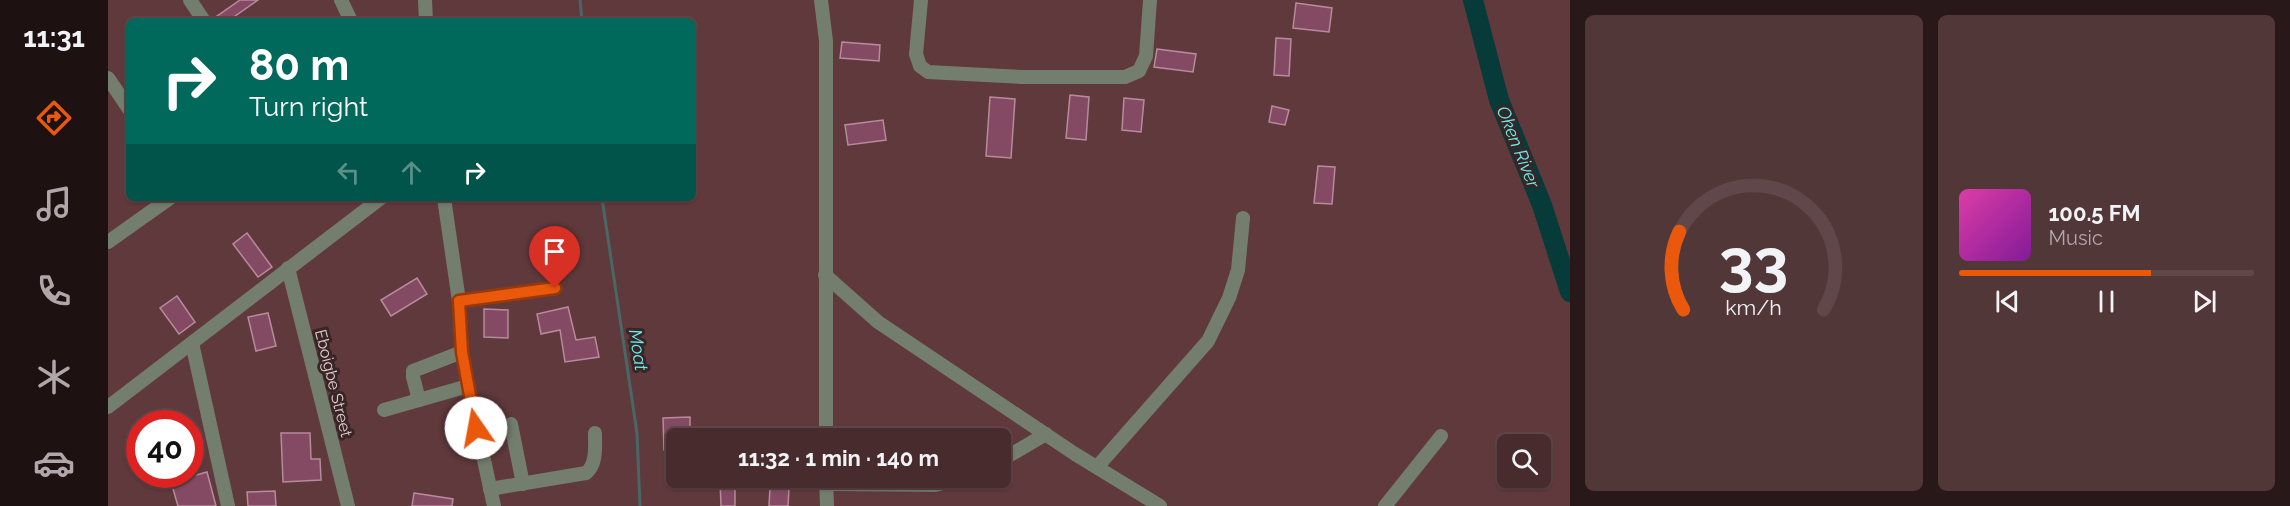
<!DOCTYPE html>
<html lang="en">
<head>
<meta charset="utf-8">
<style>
	:root { --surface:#482b2d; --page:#523739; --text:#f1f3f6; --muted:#b1a7aa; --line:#604749; --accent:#ea580c }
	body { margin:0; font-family:Raleway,sans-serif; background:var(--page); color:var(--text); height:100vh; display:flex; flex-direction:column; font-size:22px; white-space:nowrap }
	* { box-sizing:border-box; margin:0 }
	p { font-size:20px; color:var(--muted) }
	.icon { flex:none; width:33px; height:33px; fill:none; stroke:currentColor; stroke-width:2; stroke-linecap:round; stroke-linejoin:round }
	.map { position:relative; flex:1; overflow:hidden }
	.side { display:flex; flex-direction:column; gap:15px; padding:15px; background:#281819; width:720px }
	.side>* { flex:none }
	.guide { position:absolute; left:18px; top:18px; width:570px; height:183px; border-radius:9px; box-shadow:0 2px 4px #0004,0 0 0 2px var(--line); background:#00695c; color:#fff; overflow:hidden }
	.controls { position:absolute; left:1389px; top:434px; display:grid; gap:12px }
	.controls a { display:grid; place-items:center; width:54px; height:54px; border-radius:9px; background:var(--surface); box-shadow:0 2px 4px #0004,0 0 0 2px var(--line); font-size:30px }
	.speed { position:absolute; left:18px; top:410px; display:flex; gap:12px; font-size:30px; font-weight:700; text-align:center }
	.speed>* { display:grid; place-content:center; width:78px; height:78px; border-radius:50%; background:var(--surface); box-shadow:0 2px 4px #0004,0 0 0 2px var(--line); line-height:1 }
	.speed .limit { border:9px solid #d22; background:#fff; color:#111 }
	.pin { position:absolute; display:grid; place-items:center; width:51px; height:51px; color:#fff; margin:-62px -26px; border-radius:50% 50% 50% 0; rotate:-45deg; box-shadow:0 0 6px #0007 }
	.pin .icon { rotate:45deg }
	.me { position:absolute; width:66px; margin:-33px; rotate:348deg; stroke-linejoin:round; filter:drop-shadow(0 0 4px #0008) }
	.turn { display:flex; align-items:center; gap:21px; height:126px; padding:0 24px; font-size:27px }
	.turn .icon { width:78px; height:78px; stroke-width:2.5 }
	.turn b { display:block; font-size:42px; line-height:51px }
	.lanes { display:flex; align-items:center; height:57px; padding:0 24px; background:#0003; justify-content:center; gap:30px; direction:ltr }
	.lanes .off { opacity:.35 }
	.side .tile { flex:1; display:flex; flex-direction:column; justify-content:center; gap:9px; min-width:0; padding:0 21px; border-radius:9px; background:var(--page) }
	.side .dial { align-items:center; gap:0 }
	.dial svg { height:156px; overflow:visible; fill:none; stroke:var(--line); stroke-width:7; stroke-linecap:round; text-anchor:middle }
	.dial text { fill:var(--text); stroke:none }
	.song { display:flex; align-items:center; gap:18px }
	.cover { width:72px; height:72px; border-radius:9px; background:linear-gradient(135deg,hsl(320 70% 55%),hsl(290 70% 35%)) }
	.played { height:6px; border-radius:3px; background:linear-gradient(90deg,var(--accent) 65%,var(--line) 65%) }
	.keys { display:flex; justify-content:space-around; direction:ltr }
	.side .tiles { flex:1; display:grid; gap:15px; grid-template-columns:repeat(2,1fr) }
	.trip { position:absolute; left:558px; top:428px; width:345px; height:60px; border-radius:9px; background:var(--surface); box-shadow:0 2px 4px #0004,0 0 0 2px var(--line); font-weight:700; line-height:60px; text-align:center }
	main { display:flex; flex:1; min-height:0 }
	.tabs { display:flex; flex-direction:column; width:108px; justify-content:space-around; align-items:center; background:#1d1112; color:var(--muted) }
	.tabs .icon { width:42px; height:42px }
	.tabs .selected { color:var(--accent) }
	.tabs b { font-size:27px; color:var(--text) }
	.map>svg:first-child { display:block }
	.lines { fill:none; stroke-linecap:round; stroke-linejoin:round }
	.stream { stroke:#496766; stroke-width:3 }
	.river { stroke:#063b3a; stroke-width:20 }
	.building { fill:#854a63; stroke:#b68b9b; stroke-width:1.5 }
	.minor { stroke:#747e6f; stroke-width:14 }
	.route-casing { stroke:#983908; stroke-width:15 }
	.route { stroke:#ea580c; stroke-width:10 }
	.labels { text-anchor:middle; stroke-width:6; stroke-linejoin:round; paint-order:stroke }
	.street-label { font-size:16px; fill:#e6cdce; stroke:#382627 }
	.water-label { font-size:18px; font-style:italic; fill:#68eceb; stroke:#382627 }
</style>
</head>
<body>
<main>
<nav class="tabs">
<b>11:31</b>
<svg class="icon selected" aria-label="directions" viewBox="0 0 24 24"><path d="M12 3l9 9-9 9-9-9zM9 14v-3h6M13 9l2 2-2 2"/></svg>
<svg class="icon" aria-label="music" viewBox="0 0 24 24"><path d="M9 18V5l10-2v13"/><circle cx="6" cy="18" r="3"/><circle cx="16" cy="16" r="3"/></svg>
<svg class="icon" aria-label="phone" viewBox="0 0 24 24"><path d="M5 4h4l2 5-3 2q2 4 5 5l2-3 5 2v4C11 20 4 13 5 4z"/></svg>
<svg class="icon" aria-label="climate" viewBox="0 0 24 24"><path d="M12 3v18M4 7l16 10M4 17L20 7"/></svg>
<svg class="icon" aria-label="car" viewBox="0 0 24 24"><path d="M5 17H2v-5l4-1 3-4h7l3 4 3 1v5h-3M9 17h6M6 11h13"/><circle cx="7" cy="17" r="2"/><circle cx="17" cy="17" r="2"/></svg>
</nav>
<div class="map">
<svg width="1462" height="506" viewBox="0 0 1462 506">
	<rect width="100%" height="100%" fill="#60393c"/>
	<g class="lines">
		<g class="stream">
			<polyline points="472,0 474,21"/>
			<polyline points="494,198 529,433 532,506"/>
		</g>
		<polyline class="river" points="1365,0 1391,100 1434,205 1462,292"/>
	</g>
	<g class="building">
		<polygon points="132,0 150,0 120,21 105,21 105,19"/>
		<polygon points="1188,3 1224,8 1221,32 1185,28"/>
		<polygon points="1168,38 1183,39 1181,76 1166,75"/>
		<polygon points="734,42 772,45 771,61 732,58"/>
		<polygon points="1049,49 1088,54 1085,72 1046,67"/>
		<polygon points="962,95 981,97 978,140 958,138"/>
		<polygon points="882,97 907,99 903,158 878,156"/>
		<polygon points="1016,98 1036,100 1033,132 1014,130"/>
		<polygon points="1164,106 1181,110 1177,125 1161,122"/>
		<polygon points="775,120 778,140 740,145 737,125"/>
		<polygon points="1210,166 1227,167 1224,204 1206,203"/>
		<polygon points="139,233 164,267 150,277 125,244"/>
		<polygon points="309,278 319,294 283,316 273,300"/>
		<polygon points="69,296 87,322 71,334 52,308"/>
		<polygon points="460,307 468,340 487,337 491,357 457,362 452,330 433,334 429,314"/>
		<polygon points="376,309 400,310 400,338 376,337"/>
		<polygon points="160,313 168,346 148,351 140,317"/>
		<polygon points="582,417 582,438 568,438 568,449 556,450 555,418"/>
		<polygon points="173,433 202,433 203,459 212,459 213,480 175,482"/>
		<polygon points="99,472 108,506 70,506 63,482"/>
		<polygon points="612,480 627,480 627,506 613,506"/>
		<polygon points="662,487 681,488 680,506 661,506"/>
		<polygon points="167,491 168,506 140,506 139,492"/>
		<polygon points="306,493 345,499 344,506 304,506"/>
	</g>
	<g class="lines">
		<g class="minor">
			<polyline points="82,0 96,21"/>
			<polyline points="233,0 243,21"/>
			<polyline points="317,0 318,21"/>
			<polyline points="713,0 718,41 718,438"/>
			<polyline points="813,0 808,54 812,66 820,72 913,77 1017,77 1031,71 1038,56 1042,0"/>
			<polyline points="0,78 21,109"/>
			<polyline points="336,198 351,301 354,352 360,386 386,506"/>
			<polyline points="0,242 62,198"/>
			<polyline points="180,268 240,506"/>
			<polyline points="717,275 770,322 967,454 1052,506"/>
			<polyline points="351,301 447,288"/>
			<polyline points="84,343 120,506"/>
			<polyline points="311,400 305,377 305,371 354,352"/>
			<polyline points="0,407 273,198"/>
			<polyline points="276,410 360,386"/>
			<polyline points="403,424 415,484"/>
			<polyline points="565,458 568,458"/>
			<polyline points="892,461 938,434"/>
			<polyline points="989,467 1100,341 1121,298 1130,270 1135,218"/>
			<polyline points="718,477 719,506"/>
			<polyline points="718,484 827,485 860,477"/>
			<path d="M382,489L478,473C489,464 487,447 487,433"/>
			<polyline points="1277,506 1333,436"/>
		</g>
	</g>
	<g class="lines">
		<g class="route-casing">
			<polyline id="route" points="368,428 354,352 351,301 447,288"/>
		</g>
		<use href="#route" class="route"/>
	</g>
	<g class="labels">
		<g class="street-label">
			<text transform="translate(226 383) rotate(76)" y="6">Eboigbe Street</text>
		</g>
		<g class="water-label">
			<text transform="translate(1410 147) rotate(68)" y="6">Oken River</text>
			<text transform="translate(530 350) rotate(81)" y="6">Moat</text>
		</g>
	</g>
</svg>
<div class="controls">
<a><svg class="icon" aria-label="search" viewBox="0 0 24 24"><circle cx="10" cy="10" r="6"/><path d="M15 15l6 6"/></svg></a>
</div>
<div class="speed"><div class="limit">40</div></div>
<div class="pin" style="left:447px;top:288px;background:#d93025"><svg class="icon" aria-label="arrive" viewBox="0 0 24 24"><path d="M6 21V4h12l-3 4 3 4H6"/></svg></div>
<svg class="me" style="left:368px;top:428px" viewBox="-20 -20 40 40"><circle r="19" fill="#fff"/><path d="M0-13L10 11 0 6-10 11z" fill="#ea580c"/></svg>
<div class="trip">11:32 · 1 min · 140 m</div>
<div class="guide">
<div class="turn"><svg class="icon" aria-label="right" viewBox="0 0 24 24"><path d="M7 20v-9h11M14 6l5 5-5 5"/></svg><div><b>80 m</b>Turn right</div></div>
<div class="lanes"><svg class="icon off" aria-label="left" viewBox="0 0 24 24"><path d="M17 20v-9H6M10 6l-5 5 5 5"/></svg><svg class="icon off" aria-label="ahead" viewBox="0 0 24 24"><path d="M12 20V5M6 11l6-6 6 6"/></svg><svg class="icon" aria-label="right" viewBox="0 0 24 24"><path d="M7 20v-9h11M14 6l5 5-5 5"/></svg></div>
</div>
</div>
<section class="side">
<div class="tiles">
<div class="tile dial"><svg viewBox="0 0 100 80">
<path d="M14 69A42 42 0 1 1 86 69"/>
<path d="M14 69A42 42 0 0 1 12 29" stroke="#ea580c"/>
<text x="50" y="56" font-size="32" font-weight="700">33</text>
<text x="50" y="72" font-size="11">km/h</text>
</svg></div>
<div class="tile">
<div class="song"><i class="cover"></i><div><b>100.5 FM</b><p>Music</p></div></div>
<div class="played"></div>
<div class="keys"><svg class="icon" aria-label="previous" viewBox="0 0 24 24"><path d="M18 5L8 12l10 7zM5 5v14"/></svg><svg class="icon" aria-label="pause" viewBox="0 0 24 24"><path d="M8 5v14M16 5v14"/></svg><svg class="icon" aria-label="next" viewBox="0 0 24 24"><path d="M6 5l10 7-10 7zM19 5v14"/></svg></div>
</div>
</div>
</section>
</main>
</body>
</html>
